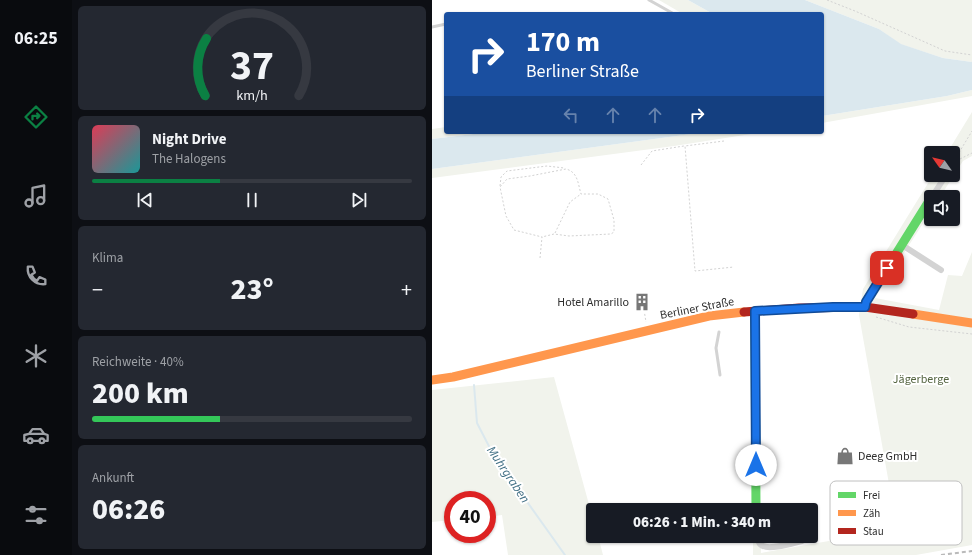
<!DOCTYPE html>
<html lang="de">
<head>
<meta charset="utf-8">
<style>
	:root { --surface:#171b24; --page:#242831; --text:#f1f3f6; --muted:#9ea1a6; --line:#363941; --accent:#0b8043 }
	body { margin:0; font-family:"Source Sans 3",sans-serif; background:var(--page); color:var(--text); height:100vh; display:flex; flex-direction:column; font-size:15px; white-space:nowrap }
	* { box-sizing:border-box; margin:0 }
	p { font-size:13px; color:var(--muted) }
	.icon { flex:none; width:22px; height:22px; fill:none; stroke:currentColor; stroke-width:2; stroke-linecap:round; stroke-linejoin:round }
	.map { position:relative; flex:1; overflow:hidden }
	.panel { display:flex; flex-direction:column; gap:6px; padding:6px; background:#0d0f14; width:360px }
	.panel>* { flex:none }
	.top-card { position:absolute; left:12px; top:12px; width:380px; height:122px; border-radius:4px; box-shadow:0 1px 3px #0004; background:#1a4fa0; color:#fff; overflow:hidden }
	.needle { width:26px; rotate:304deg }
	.tools { position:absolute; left:492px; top:146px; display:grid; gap:8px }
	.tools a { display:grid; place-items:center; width:36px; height:36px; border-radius:4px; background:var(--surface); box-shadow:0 1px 3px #0004; font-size:20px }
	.speed { position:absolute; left:12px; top:491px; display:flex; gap:8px; font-size:20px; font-weight:700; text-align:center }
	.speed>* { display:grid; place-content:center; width:52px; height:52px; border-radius:50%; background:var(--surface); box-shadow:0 1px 3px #0004; line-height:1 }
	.speed .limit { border:6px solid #d22; background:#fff; color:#111 }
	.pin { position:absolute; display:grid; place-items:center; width:34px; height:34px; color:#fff; margin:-17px; border-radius:8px; box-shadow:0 2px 6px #0006 }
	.me { position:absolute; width:44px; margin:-22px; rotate:0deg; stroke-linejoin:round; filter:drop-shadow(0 0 3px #0008) }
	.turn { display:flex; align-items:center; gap:14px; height:84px; padding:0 16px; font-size:18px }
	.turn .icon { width:52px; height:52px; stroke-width:2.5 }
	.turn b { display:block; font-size:28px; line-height:34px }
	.lanes { display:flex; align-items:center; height:38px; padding:0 16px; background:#0003; justify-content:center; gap:20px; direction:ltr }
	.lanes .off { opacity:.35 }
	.big { font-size:30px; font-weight:800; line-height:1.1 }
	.panel .widget { flex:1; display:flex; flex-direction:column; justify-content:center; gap:6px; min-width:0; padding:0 14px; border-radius:6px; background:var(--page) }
	.panel .dial { align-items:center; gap:0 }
	.dial svg { height:104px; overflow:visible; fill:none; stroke:var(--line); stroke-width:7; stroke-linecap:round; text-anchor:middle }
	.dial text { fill:var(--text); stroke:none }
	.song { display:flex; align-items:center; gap:12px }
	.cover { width:48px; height:48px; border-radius:6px; background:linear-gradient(135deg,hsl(350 70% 55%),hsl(180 70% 35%)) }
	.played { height:4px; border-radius:2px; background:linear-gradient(90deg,var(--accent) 40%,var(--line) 40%) }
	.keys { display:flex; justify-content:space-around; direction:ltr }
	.heat { display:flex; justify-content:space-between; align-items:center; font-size:22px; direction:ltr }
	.charge { height:6px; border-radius:3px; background:linear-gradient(90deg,#34c759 40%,var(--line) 0) }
	.trip { position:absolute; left:154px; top:503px; width:232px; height:40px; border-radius:4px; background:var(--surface); box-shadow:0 1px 3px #0004; font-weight:800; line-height:40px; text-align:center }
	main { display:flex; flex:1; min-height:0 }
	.tab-bar { display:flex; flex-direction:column; width:72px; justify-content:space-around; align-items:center; background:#090b0e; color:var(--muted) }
	.tab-bar .icon { width:28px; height:28px }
	.tab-bar .on { color:var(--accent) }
	.tab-bar b { font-size:18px; color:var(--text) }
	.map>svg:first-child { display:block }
	.green { fill:#f1f3ec }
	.water { fill:#dbe8ee }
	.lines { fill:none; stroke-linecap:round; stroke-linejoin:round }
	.stream { stroke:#dbe8ee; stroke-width:2 }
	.path { stroke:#d2d2d2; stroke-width:1; stroke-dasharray:2 2; stroke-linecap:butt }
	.lane { stroke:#d3d3d3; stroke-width:3 }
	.street { stroke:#d3d3d3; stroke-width:6 }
	.fast { stroke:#63d668; stroke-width:9 }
	.slow { stroke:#ff974d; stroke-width:9 }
	.jam { stroke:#b3261e; stroke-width:9 }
	.rail { stroke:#bababa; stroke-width:2; stroke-dasharray:4 3; stroke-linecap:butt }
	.route-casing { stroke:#114b97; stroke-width:10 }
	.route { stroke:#1a73e8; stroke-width:7 }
	.labels { text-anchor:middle; stroke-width:4; stroke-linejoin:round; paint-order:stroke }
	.poi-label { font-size:12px; fill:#2e2e2e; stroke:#fff; text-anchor:end }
	.street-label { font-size:12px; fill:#2e2e2e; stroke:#fff }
	.park-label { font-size:12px; fill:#546440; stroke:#fff }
	.water-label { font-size:13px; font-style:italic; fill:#457287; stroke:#fff }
	.key { fill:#fff; stroke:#c0c0c0; stroke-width:1 }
	.key-label { font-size:11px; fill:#2e2e2e }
</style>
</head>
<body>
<main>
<nav class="tab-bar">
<b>06:25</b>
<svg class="icon on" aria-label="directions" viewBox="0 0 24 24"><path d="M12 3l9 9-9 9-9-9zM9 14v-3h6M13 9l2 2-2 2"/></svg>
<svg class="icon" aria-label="music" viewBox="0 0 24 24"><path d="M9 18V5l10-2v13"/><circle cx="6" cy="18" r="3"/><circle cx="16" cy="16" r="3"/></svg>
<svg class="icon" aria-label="phone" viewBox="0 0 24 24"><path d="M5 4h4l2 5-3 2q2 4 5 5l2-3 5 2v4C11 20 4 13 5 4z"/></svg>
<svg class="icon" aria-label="climate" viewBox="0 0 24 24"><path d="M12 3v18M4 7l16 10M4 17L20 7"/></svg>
<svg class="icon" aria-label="car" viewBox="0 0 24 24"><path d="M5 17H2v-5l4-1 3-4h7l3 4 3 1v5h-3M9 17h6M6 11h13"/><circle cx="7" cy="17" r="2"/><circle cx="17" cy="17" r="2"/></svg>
<svg class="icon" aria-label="filters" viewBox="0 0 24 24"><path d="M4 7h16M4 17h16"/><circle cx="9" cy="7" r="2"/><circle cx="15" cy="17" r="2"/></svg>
</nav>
<section class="panel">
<div class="widget dial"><svg viewBox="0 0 100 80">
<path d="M14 69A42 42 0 1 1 86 69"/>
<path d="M14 69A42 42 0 0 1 15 25" stroke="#0b8043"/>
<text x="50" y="56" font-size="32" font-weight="700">37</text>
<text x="50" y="72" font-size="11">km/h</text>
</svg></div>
<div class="widget">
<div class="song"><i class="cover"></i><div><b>Night Drive</b><p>The Halogens</p></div></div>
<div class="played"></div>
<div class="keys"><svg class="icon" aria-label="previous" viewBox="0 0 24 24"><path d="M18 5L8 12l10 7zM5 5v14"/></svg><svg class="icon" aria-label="pause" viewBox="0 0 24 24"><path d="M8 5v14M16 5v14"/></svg><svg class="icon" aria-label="next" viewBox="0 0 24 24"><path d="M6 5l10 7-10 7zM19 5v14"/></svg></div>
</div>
<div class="widget"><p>Klima</p>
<div class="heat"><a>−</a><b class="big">23°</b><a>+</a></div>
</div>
<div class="widget"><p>Reichweite · 40%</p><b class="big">200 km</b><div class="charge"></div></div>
<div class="widget"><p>Ankunft</p><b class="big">06:26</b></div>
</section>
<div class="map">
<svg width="540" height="555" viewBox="0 0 540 555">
	<rect width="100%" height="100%" fill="#fff"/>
	<g class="green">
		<polygon points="227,0 256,0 281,14 251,14"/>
		<polygon points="373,0 540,0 540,62 511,58 468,44 447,29"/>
		<polygon points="540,90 540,96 390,123 390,116 515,96"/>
		<polygon points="540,112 540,156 531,161 508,197 499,197 499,211 443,298 507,310 516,275 530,276 540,252 540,545 484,555 321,555 321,536 329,536 329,553 465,529 427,315 431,289 501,175 521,175 521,153 515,153"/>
		<polygon points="14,127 14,132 58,132 0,139 0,129"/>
		<polygon points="274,132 332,132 242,146 0,178 0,169"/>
		<polygon points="122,377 161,519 161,536 166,536 171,555 76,555 70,515 55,517 55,500 21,500 21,520 0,522 0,390"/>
	</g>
	<g class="water">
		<polygon points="256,0 373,0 447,29 469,44 511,58 540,62 540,90 515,96 390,116 390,14 281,14"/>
		<polygon points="58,132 274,132 0,169 0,139"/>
	</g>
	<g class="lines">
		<polyline class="stream" points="42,385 45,423 61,454 133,555"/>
		<g class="path">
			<polyline points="395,0 423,11 513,51 540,55"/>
			<polyline points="292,141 253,146 263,271 302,267"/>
			<polyline points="525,156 540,131"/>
			<polyline points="528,159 540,153"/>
			<polyline points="209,165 220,151 252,146"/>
			<polyline points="68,186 69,177 75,171 115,166 132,168"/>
			<polyline points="123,233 138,202 149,194"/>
			<path d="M108,258L110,237L82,230L74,216L68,187L75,179L98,176L134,169C146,172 146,184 149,194H166L176,199L182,220V232L179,234L137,236L122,234L110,237"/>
			<polyline points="212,310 214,322"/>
			<polyline points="444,317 477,327 540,334"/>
		</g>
		<g class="lane">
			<polyline points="217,0 242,14"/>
			<polyline points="0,27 14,24"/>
			<polyline points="287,332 284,348 288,375"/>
		</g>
		<g class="street">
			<polyline points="521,163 522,162"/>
			<polyline points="500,197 514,175"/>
			<polyline points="470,245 509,270"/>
			<path d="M325,536C326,540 327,545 331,546C339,550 361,543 370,541"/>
		</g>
		<g class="fast">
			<polyline points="433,307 434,302 499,198"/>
			<polyline points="323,311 324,510"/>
		</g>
		<g class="slow">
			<polyline points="481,314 540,323"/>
			<polyline points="0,380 21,377 277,316 312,312"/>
		</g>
		<polyline class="jam" points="312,312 367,308 433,307 481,314"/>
		<polyline class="rail" points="509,555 540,551"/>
	</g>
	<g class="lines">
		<g class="route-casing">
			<polyline id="route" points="324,465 323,311 401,307 433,307 434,302 455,268"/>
		</g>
		<use href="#route" class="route"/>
	</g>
	<defs>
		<g id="building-bare" transform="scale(1.38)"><path d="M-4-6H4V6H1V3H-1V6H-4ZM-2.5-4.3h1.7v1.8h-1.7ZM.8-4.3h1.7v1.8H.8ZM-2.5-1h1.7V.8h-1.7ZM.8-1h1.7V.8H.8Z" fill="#777" stroke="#fff" stroke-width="2.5" paint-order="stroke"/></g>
		<g id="shop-bare" transform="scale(1.38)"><path d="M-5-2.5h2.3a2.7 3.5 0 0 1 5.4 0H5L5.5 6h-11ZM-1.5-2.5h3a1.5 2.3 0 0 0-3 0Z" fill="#777" stroke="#fff" stroke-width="2.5" paint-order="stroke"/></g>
	</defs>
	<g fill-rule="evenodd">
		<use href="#building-bare" x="210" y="302"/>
		<use href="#shop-bare" x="413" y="456"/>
	</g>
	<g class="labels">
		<g class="poi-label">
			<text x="197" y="306">Hotel Amarillo</text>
			<text x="426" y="460" text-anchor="start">Deeg GmbH</text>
		</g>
		<g class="street-label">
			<text transform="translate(265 308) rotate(-11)" y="4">Berliner Straße</text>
		</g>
		<g class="park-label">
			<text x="489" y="383">Jägerberge</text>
		</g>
		<g class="water-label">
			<text transform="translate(77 474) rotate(56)" y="5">Muhrgraben</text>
		</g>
	</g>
	<rect x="398" y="481" width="132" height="64" rx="6" class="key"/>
	<rect x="406" y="492" width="18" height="6" fill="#63d668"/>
	<rect x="406" y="510" width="18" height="6" fill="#ff974d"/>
	<rect x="406" y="528" width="18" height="6" fill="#b3261e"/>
	<g class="key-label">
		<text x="431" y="499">Frei</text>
		<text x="431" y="517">Zäh</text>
		<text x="431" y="535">Stau</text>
	</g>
</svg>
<div class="tools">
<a><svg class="needle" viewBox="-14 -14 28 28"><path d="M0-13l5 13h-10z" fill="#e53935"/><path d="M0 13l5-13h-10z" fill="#9ea1a6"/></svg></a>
<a><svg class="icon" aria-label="sound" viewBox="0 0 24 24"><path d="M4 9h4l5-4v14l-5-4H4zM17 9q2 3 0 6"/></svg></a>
</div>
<div class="speed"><div class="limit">40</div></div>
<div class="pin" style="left:455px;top:268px;background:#d93025"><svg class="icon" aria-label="arrive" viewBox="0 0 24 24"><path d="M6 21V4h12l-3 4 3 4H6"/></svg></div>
<svg class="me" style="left:324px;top:465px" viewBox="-20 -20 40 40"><circle r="19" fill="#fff"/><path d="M0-13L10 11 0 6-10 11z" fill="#1a73e8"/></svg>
<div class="trip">06:26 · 1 Min. · 340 m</div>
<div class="top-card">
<div class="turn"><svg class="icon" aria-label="right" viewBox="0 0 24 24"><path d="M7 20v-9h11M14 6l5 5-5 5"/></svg><div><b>170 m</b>Berliner Straße</div></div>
<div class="lanes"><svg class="icon off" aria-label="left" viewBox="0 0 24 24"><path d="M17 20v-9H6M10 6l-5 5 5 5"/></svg><svg class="icon off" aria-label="ahead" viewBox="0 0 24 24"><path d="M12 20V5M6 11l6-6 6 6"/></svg><svg class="icon off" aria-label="ahead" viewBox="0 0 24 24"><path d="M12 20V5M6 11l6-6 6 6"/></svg><svg class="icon" aria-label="right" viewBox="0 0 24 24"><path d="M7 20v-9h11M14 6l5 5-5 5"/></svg></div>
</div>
</div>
</main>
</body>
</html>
